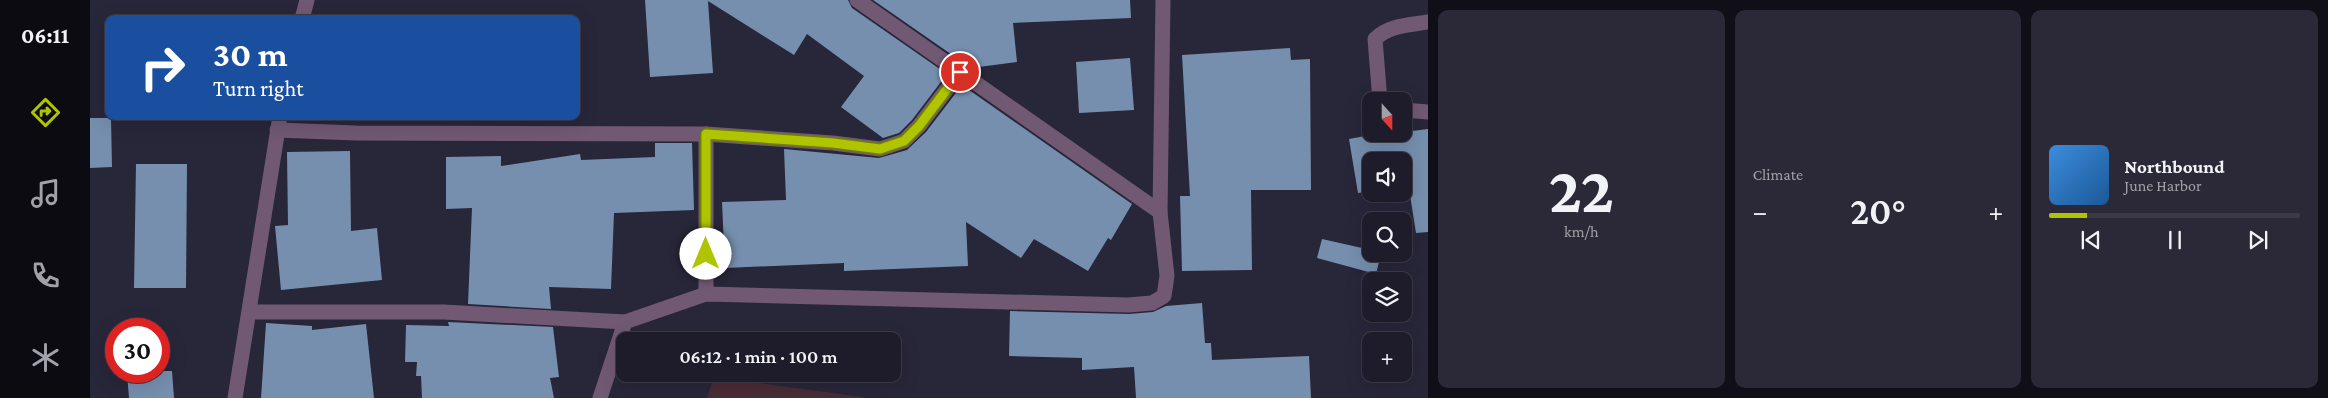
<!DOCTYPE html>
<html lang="en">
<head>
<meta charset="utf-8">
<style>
	:root { --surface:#1e1c2b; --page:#2b2937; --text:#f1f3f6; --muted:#a1a1a9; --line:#3c3a47; --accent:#b0c501 }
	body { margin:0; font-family:"Crimson Pro",serif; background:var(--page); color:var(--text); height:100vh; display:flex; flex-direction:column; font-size:19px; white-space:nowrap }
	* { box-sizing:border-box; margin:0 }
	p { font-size:16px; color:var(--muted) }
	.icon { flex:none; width:28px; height:28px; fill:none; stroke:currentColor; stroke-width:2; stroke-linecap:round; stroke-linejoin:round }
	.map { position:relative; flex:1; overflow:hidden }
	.side { display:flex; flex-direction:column; gap:10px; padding:10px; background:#100f18; width:900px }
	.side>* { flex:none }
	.banner { position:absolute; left:15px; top:15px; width:475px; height:105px; border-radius:10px; box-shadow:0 5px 20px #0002,0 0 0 1px var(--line); background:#1a4fa0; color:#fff; overflow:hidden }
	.needle { width:32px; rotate:159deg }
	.controls { position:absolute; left:1272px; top:92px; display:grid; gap:10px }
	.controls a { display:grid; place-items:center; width:50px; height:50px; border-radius:10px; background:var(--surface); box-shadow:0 5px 20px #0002,0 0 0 1px var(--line); font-size:25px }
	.speed { position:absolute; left:15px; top:318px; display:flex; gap:10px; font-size:25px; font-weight:700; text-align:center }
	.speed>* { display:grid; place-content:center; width:65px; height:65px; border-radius:50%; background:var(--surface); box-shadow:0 5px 20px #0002,0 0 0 1px var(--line); line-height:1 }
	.speed .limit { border:8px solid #d22; background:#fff; color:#111 }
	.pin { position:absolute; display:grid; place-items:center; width:42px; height:42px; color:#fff; margin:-21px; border:2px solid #fff; border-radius:50%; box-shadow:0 1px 5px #0007 }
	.me { position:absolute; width:55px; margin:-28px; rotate:0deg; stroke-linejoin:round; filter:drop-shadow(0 0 4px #0008) }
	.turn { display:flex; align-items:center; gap:18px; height:105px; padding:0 25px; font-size:22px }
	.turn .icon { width:65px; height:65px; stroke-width:2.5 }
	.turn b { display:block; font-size:35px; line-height:42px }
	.big { font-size:38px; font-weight:600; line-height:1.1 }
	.side .widget { flex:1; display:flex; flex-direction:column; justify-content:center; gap:8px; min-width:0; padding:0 18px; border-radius:10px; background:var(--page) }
	.side .dial { align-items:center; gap:0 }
	.dial b { font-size:65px; line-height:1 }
	.song { display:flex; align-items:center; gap:15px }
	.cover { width:60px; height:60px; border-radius:8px; background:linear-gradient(135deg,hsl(210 70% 55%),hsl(210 70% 35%)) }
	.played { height:5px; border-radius:2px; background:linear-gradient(90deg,var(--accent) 15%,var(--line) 15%) }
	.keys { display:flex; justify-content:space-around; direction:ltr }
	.heat { display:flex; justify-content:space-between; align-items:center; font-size:28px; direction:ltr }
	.side .tiles { flex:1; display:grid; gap:10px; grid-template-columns:repeat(3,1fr) }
	.trip { position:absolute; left:526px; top:332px; width:285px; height:50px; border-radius:10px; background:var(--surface); box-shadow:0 5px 20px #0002,0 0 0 1px var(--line); font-weight:600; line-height:50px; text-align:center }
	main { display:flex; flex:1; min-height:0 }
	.tab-bar { display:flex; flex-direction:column; width:90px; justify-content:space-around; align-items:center; background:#0c0b11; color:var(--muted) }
	.tab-bar .icon { width:35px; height:35px }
	.tab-bar .active { color:var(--accent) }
	.tab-bar b { font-size:22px; color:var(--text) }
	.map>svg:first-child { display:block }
	.green { fill:#492c36 }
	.building { fill:#768fae }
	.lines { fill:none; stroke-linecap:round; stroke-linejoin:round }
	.street { stroke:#715974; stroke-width:15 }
	.route-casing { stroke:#728001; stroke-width:12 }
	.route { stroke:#b0c501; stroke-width:9 }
</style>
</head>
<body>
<main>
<nav class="tab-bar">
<b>06:11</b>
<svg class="icon active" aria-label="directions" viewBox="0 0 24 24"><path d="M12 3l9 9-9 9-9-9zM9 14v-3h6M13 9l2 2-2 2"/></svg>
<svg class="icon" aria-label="music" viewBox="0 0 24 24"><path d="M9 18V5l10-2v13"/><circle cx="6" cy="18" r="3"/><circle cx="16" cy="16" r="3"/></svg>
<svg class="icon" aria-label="phone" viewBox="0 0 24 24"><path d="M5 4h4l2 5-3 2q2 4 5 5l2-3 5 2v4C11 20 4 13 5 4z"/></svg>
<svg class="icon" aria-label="climate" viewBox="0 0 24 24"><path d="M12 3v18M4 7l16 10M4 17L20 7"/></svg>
</nav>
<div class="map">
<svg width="1338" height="398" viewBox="0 0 1338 398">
	<rect width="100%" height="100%" fill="#282639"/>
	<polygon class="green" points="624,377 773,397 774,398 617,398"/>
	<g class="building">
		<polygon points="555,0 758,0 762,8 857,74 822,120 809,133 793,138 751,107 774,76 717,34 704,55 618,1 623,73 560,77"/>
		<polygon points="783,0 1040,0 1041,18 923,23 927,62 881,68"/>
		<polygon points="1200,48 1201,60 1220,59 1221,190 1161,190 1162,270 1092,271 1090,196 1100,196 1092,55"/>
		<polygon points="1040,58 1044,110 989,113 986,62"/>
		<polygon points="872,85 1042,204 1021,240 1018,238 998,271 944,239 931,258 876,222 878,266 754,271 754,263 635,268 632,202 696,200 694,149 789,158 817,150 836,132"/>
		<polygon points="0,118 21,118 22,167 0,168"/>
		<polygon points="1338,129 1338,232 1326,233 1314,157 1313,161 1281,161 1281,191 1268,193 1259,139 1286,134 1314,134 1314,132"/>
		<polygon points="565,143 602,143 604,210 524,213 521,289 459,287 461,309 378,304 382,208 356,209 356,157 411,156 411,166 490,154 491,160 565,157"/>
		<polygon points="260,151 261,231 287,228 292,280 191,290 185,226 198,225 197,152"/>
		<polygon points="46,164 97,164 96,288 44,288"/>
		<polygon points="1232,239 1281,250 1281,254 1291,254 1286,274 1227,258"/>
		<polygon points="1112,303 1115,343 1121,343 1122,360 1219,356 1221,398 1046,398 1044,367 992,370 992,358 919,356 920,311 1039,314 1063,312 1076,306"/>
		<polygon points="358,322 463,327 469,377 460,378 464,398 332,398 331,376 326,376 327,362 315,362 316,325 359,326"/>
		<polygon points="176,323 222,326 222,330 276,324 284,398 171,398"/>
		<polygon points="44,371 82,371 84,398 39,398 37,373 44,373"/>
	</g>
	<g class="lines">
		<g class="street">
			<polyline points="767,0 1070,212"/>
			<polyline points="212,19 217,0"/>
			<path d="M1290,101L1285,39C1299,25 1320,25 1338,22"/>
			<polyline points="1314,110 1338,112"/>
			<polyline points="187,130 266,133 616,134 743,143 790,149 814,141 829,126 870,72"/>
			<polyline points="616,134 616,294"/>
			<polyline points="160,312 354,312 535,322"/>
			<polyline points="145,398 190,116"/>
			<polyline points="510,398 535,322 616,294 1038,305 1062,303 1074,296 1077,276 1070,212 1073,0"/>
		</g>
	</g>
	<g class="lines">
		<g class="route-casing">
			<polyline id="route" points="616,254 616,134 743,143 790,149 814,141 829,126 870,72"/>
		</g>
		<use href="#route" class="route"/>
	</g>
</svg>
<div class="controls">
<a><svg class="needle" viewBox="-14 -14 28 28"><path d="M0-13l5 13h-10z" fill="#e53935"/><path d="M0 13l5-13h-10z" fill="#a1a1a9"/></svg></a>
<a><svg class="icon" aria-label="sound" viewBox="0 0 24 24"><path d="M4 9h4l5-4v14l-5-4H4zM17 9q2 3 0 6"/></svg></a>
<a><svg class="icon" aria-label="search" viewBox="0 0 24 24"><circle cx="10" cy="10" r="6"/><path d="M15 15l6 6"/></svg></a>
<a><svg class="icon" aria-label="layers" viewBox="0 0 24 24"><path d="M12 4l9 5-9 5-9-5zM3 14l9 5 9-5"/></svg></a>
<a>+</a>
</div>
<div class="speed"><div class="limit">30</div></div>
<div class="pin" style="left:870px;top:72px;background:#d93025"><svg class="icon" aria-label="arrive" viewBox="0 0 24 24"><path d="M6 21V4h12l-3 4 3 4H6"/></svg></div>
<svg class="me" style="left:616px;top:254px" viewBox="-20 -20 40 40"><circle r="19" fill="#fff"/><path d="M0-13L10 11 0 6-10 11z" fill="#b0c501"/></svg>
<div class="trip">06:12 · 1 min · 100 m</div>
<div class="banner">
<div class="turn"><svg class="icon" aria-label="right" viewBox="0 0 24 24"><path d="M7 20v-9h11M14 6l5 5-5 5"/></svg><div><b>30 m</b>Turn right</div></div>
</div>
</div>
<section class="side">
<div class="tiles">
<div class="widget dial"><b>22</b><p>km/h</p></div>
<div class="widget"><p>Climate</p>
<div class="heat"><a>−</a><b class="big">20°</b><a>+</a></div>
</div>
<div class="widget">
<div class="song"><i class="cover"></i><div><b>Northbound</b><p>June Harbor</p></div></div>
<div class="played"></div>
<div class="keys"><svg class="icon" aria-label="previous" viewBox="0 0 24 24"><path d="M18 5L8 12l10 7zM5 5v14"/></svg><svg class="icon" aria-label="pause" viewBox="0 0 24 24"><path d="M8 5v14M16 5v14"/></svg><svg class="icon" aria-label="next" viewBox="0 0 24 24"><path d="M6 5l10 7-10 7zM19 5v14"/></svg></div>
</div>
</div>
</section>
</main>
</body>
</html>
